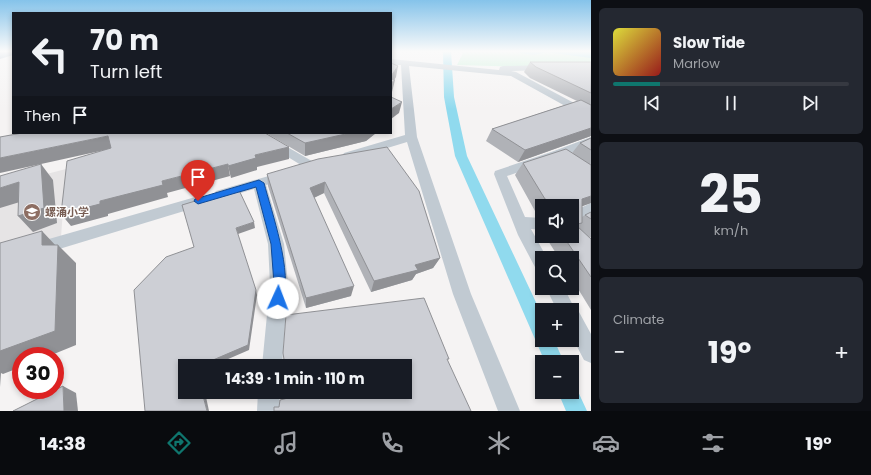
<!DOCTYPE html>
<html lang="en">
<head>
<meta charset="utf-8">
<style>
	:root { --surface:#171b24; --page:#242831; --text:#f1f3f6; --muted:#9ea1a6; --line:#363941; --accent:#0f766e }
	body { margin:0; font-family:Poppins,"Noto Sans SC",sans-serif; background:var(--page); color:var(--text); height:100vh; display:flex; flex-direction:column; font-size:15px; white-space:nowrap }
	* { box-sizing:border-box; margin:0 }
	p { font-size:13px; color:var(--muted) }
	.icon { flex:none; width:22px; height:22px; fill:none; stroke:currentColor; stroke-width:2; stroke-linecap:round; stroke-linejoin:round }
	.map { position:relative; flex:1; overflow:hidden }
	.side { display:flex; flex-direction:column; gap:8px; padding:8px; background:#0d0f14; width:280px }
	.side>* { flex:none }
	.guide { position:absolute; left:12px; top:12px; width:380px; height:122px; border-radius:0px; box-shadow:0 2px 6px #0003; background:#171b24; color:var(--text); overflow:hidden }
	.tools { position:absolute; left:535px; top:199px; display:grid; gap:8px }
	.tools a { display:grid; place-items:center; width:44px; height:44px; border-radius:0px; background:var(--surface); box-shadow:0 2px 6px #0003; font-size:20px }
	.speed { position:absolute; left:12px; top:347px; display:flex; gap:8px; font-size:20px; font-weight:700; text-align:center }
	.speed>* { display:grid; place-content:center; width:52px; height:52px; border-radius:50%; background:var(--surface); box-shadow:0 2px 6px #0003; line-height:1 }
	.speed .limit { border:6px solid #d22; background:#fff; color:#111 }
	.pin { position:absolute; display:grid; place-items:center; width:34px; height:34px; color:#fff; margin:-41px -17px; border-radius:50% 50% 50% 0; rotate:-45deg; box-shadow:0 0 4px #0007 }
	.pin .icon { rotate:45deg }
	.me { position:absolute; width:44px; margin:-22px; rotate:2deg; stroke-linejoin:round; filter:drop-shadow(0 0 3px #0008) }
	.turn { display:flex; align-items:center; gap:14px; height:84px; padding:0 12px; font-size:18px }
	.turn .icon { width:52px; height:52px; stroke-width:2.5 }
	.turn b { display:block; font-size:28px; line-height:34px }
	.then { display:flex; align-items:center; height:38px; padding:0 12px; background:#0003; gap:8px; font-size:15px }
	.big { font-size:30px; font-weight:700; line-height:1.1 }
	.side .tile { flex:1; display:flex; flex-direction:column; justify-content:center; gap:6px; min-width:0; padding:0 14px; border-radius:6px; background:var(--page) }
	.side .dial { align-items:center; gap:0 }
	.dial b { font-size:52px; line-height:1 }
	.song { display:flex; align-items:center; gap:12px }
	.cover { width:48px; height:48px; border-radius:6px; background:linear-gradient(135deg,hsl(60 70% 55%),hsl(0 70% 35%)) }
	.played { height:4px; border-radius:2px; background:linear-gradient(90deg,var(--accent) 20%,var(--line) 20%) }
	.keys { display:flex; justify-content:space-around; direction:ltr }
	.heat { display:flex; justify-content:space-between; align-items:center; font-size:22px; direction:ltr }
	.trip { position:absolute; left:178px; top:359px; width:234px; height:40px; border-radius:0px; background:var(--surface); box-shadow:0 2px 6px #0003; font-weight:700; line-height:40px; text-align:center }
	.menu { display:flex; height:64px; justify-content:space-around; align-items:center; background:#090b0e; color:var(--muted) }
	.menu .icon { width:28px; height:28px }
	.menu .selected { color:var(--accent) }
	.menu b { font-size:18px; color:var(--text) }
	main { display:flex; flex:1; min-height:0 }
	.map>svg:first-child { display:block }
	.education { fill:#e6e4e5 }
	.green { fill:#c3f1d5 }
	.water { fill:#90daee }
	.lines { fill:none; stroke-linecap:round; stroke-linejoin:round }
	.canal { fill:#90daee; fill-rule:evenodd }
	.minor { fill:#c1cad2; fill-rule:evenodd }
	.trunk { fill:#9fb4c9; fill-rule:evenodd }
	.wall { fill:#b0b2b7 }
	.shaded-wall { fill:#909195 }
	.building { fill:#cdcfd5; stroke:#909195 }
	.route { fill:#1a73e8; stroke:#114b97 }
	.labels { text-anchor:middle; stroke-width:3; stroke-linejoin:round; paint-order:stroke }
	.education-label { font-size:11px; font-weight:bold; fill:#785e54; stroke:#fff; text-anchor:start }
</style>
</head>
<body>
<main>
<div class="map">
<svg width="591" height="411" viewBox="0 0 591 411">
	<rect width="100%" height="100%" fill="#f5f3f3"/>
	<polygon class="education" points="66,169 61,237 0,255 0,186"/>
	<polygon class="green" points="464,51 591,51 591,69 457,65"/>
	<path class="water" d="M514,51H591V58L546,52C535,56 526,55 514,51Z"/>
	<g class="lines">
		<g class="canal">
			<polygon points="443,51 451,51 454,97 467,156 542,315 542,340 554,340 564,362 545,362 455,156 444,97"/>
			<polygon points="572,384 575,385 587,411 566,411 558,392 572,392"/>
		</g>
		<g class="minor">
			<polygon points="391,59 499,70 500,67 503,66 549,65 550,67 546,70 511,71 516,72 591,112 591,119 587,118 511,76 409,66 417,137 471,294 520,411 498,411 453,294 407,142 348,160 344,159 342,156 344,153 405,135 401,65 391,65"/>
			<polygon points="249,133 263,133 317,164 319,167 317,170 313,171 309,170"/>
			<polygon points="591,137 591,144 562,157 507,176 525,217 542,218 542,230 531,229 547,258 542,258 542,271 536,269 518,235 494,174 495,171 554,151"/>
			<polygon points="286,171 291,172 292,175 291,178 266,185 284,244 288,284 282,366 262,366 270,284 268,244 254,189 221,199 216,197 214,194 216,191"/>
			<polygon points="199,196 204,197 206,201 204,205 0,267 0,253"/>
			<polygon points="591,203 591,215 572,225 572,212"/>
			<polygon points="546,288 564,288 576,311 579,312 591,334 591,363 584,360 572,337 572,310 557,310"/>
			<polygon points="258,392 280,392 279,411 257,411"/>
		</g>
		<polygon class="trunk" points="0,51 13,51 13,55 0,59"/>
	</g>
	<g class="wall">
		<polygon points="530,62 591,62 591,136 518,162 486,141 492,129 577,101 530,78 524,72"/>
		<polygon points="266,133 376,133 366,141 305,156"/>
		<polygon points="591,138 591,203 582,206 582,217 585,215 591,212 591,238 588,236 591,239 591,310 572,279 572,258 559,258 545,236 572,236 572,206 542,206 542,214 535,211 515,175 523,163 572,153 580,143"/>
		<polygon points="267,174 419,191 440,258 433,268 416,274 412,280 371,292 324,193 314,198 351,296 306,308 268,186"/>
	</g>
	<g class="shaded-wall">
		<polygon points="398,66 396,77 393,82 395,80 392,92 391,92 391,76"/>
		<polygon points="402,102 399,113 391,119 391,109"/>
		<polygon points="591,128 591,136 518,162 525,150"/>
		<polygon points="350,133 376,133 366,141 305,156 305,143"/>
		<polygon points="108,136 114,148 0,173 0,158"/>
		<polygon points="289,147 289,159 257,167 257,170 231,178 228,166 255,155"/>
		<polygon points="41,164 53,180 57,223 33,232 18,216"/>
		<polygon points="228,164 230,176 167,193 168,197 108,214 108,216 71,226 61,214 162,181"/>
		<polygon points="19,182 33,198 0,208 0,188"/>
		<polygon points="325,182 324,193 309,200 310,188"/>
		<polygon points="591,196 591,203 572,210 582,199"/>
		<polygon points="254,222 255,228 238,234 236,228"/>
		<polygon points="42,231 58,248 58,245 76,263 76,345 49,356 21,356 21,367 3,374 1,373 0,387 0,351 42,245"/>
		<polygon points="440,258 433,268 416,274 412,280 371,292 374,281 415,265"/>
		<polygon points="354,286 351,296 306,308 306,298"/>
		<polygon points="256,290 257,295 249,350 212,366 199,366"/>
		<polygon points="63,386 76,393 78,411 64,411"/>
		<polygon points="202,392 205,392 209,411 207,411"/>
	</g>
	<g class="building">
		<polygon points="530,62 591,62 591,93 536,67"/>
		<polygon points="391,63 398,66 391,76"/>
		<polygon points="391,79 395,80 391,83"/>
		<polygon points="391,97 402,102 391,109"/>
		<polygon points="581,100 591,105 591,128 525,150 492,129"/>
		<polygon points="22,133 265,133 289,147 255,155 256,158 228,166 228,164 162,181 163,185 100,201 100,204 61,214 67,161 111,148 108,136 0,158 0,137"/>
		<polygon points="287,133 350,133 305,143"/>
		<polygon points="591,138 591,150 580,143"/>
		<polygon points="387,147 419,191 440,258 415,265 418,270 374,281 325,182 310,188 354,286 306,298 267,174 318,159"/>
		<polygon points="566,149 591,165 591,196 582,199 582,223 577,224 577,226 591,239 591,277 563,236 572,236 572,206 560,206 545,199 523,163"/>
		<polygon points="41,164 44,208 18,216 19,182 0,188 0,176"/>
		<polygon points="238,188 254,222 236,228 256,290 248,345 199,366 185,366 185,392 202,392 207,411 145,411 134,290 166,257 194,247 182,205"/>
		<polygon points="591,212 591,219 585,215"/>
		<polygon points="42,231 42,245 58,245 55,331 0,351 0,243"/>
		<polygon points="424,298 449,359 447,359 471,411 274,411 274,407 279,407 280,400 288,398 287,392 405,392 405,366 285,366 283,353 286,315"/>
		<polygon points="63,386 64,411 13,411"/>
	</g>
	<linearGradient id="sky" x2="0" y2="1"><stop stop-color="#85c3ea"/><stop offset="0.47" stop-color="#fafafa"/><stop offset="1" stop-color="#fafafa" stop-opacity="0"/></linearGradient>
	<rect width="591" height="109" fill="url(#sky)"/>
	<path class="route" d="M259,180L264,183C271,210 294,275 282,301L278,303L274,301L272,298L274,284L271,244L256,187L198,204L194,201L195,199Z"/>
	<defs>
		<g id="school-disc" transform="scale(0.9)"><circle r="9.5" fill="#8d6e63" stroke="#fff"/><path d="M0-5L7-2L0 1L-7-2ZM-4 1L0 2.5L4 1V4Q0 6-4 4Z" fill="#fff"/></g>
	</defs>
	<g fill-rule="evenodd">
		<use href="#school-disc" x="32" y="212"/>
	</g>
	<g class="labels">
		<g class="education-label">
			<text x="45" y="216">螺涌小学</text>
		</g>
	</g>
</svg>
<div class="tools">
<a><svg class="icon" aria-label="sound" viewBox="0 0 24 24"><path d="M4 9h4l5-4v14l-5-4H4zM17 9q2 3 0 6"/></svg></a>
<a><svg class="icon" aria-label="search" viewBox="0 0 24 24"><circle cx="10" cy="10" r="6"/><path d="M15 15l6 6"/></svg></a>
<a>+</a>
<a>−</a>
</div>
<div class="speed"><div class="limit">30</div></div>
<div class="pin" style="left:198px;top:201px;background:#d93025"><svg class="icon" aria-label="arrive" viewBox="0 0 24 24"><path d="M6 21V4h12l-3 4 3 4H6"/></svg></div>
<svg class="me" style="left:278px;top:298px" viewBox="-20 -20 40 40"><circle r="19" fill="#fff"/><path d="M0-13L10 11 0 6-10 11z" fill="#1a73e8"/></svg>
<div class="trip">14:39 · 1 min · 110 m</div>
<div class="guide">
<div class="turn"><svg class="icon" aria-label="left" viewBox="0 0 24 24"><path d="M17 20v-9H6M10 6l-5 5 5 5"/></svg><div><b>70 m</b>Turn left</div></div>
<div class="then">Then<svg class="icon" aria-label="arrive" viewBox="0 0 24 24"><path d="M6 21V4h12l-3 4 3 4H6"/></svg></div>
</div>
</div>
<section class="side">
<div class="tile">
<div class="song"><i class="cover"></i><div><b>Slow Tide</b><p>Marlow</p></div></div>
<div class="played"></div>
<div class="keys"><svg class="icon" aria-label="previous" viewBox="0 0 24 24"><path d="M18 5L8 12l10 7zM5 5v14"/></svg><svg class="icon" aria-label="pause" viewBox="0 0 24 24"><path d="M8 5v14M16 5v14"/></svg><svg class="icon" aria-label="next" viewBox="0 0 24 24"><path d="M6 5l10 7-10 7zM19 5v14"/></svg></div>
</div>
<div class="tile dial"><b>25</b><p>km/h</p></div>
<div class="tile"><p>Climate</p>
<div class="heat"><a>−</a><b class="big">19°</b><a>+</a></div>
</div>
</section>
</main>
<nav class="menu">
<b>14:38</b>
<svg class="icon selected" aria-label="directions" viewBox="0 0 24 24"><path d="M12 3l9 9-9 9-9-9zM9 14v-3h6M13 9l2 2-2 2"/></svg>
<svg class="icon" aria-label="music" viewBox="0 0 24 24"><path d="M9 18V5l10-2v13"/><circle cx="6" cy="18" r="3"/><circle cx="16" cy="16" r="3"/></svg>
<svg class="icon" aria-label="phone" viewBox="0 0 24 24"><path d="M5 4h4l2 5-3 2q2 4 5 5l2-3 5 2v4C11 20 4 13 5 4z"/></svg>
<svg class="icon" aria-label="climate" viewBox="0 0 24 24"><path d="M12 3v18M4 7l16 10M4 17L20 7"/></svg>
<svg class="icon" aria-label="car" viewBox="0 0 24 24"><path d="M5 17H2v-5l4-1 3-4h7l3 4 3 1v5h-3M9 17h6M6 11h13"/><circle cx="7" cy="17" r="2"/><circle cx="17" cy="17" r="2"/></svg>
<svg class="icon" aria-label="filters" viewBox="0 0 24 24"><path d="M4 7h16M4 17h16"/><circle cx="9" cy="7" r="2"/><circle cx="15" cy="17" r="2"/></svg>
<b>19°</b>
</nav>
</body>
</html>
